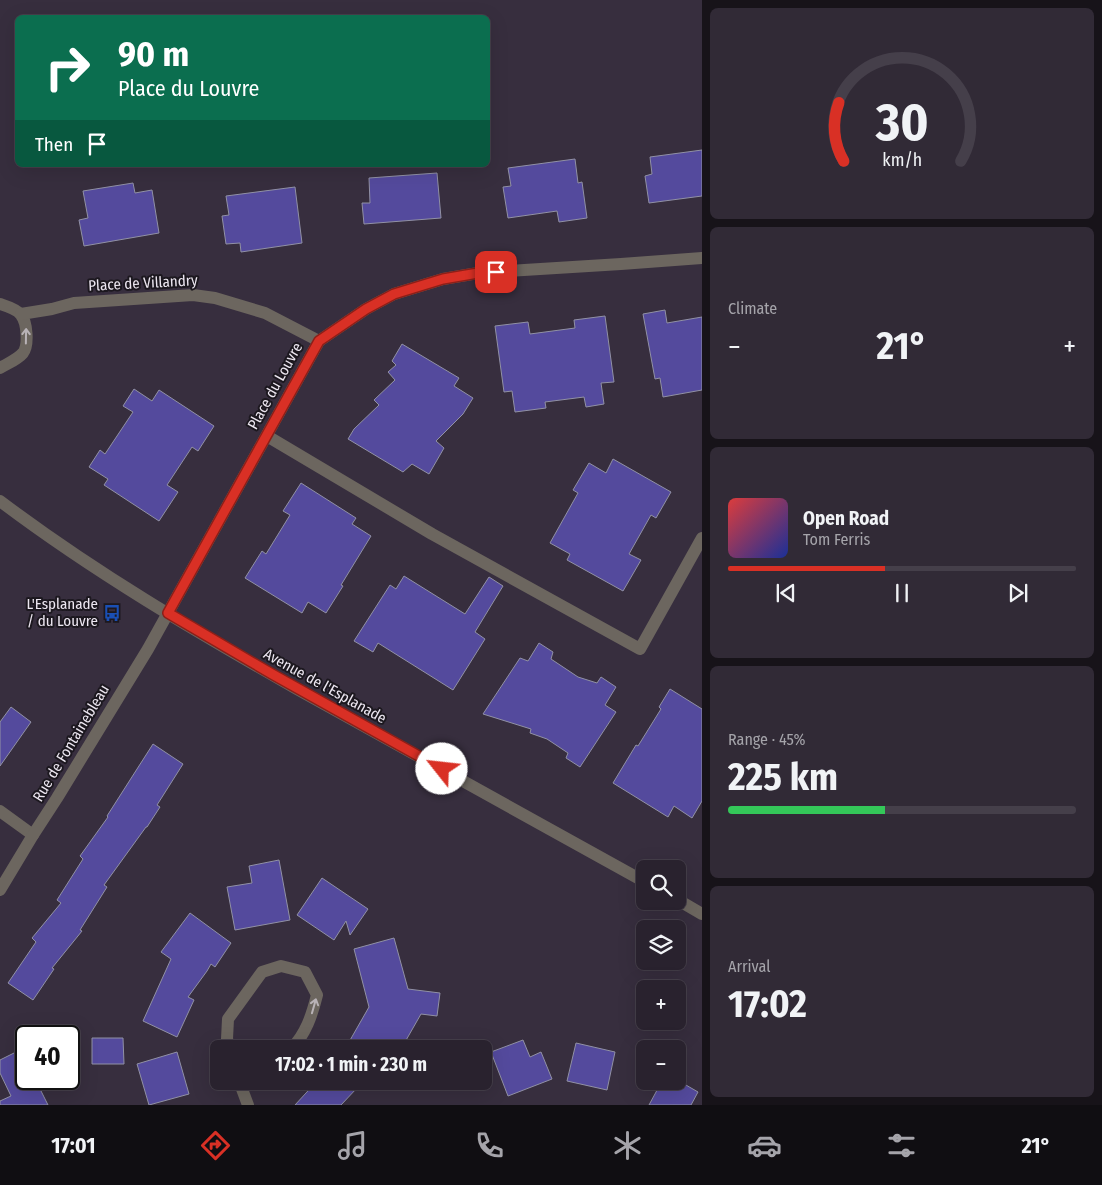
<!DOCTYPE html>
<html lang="en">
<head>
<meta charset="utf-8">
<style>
	:root { --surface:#29222e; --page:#312a36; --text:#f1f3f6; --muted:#a5a4aa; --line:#453f4a; --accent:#d93025 }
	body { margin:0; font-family:"Fira Sans Condensed",sans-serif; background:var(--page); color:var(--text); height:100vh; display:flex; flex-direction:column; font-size:19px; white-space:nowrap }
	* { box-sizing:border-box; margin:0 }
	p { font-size:16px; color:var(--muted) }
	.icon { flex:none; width:28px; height:28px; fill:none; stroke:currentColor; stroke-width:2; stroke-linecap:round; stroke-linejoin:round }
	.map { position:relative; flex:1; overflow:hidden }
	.side { display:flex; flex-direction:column; gap:8px; padding:8px; background:#171319; width:400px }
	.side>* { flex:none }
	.hud { position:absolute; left:15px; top:15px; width:475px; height:152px; border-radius:8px; box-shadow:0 5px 20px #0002,0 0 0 1px var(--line); background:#0b6e4f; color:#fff; overflow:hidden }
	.tools { position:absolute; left:636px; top:860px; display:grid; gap:10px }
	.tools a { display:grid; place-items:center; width:50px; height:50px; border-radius:8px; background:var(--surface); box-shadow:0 5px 20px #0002,0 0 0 1px var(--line); font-size:25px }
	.speed { position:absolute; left:15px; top:1025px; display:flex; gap:10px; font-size:25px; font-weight:700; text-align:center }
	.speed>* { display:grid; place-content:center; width:65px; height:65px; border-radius:50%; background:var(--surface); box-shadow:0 5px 20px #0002,0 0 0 1px var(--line); line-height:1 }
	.speed .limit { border:2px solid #111; border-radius:8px; background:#fff; color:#111 }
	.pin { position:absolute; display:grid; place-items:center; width:42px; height:42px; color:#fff; margin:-21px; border-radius:10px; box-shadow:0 2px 8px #0006 }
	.me { position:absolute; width:55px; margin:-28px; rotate:299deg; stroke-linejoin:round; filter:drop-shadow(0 0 4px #0008) }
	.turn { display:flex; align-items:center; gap:18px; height:105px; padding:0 20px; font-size:22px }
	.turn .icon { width:65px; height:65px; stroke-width:2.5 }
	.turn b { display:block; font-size:35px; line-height:42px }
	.then { display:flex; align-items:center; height:48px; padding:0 20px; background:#0003; gap:10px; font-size:19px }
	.big { font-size:38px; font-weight:700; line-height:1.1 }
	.side .widget { flex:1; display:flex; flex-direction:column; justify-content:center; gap:8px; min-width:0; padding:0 18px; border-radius:8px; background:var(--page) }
	.side .dial { align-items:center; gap:0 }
	.dial svg { height:130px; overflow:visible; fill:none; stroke:var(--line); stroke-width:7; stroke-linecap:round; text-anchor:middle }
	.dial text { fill:var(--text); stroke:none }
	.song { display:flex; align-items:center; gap:15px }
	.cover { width:60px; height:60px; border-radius:8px; background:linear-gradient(135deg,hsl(0 70% 55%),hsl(230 70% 35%)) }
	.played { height:5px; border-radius:2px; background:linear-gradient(90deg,var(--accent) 45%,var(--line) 45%) }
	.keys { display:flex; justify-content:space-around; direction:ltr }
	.heat { display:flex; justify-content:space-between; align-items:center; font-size:28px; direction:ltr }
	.charge { height:8px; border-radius:4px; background:linear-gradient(90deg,#34c759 45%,var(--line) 0) }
	.trip { position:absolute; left:210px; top:1040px; width:282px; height:50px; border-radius:8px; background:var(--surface); box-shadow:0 5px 20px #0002,0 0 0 1px var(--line); font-weight:700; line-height:50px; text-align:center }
	.dock { display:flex; height:80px; justify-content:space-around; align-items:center; background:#100e12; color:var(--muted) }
	.dock .icon { width:35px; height:35px }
	.dock .active { color:var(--accent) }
	.dock b { font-size:22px; color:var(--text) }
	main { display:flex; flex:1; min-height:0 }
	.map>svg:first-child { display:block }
	.building { fill:#544a9d; stroke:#9191a5 }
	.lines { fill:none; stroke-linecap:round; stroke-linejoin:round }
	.minor { stroke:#6c665f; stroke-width:12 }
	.oneway { stroke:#b9b3b7 }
	.route-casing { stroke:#8d1f18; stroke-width:12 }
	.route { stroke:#d93025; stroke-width:9 }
	.labels { text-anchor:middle; stroke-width:4; stroke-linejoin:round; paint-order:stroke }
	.street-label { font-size:15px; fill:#ede7f1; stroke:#1c181f }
	.poi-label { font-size:15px; fill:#ede7f1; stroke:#1c181f; text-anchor:end }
</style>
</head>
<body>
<main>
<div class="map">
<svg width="702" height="1105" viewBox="0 0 702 1105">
	<rect width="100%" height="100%" fill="#372e3e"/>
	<g class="building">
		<polygon points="702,150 702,196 649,203 645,176 652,174 650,157"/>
		<polygon points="575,159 578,183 582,182 587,218 559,222 557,211 508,218 503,187 511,186 508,168"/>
		<polygon points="437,173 441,218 364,224 362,203 370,203 369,178"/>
		<polygon points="133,183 135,193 152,190 159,233 84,246 79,220 88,218 83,191"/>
		<polygon points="295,187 302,243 241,252 240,243 226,244 222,216 229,215 226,196"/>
		<polygon points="665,310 667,323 702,317 702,390 663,397 660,378 655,379 643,314"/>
		<polygon points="605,316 614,382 601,383 604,404 586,407 584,397 545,402 546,408 515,412 512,391 504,392 495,326 528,322 530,334 575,328 574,320"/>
		<polygon points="402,344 459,378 454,386 473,398 463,414 436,441 444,448 429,474 412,464 403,472 348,439 354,429 379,405 374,400 395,380 388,372 396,365 392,361"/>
		<polygon points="134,389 152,401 159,390 214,426 198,451 192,447 167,485 178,492 159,521 104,485 108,479 89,467 100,450 105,454 133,412 123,406"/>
		<polygon points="613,459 671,492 656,518 651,515 629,554 641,560 623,591 567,560 570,554 550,543 578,493 573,490 589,463 606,473"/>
		<polygon points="301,483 356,518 352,524 371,536 341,585 343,586 326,613 308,602 302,613 245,578 262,551 266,554 290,515 283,511"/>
		<polygon points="404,576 465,614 489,577 503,586 475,632 485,639 453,690 378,643 373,652 354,641 390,585 396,589"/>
		<polygon points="539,643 553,652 551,659 578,677 597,683 601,677 616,687 605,705 616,712 580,767 566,758 568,753 547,739 530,733 531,729 483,714 520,658 528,661"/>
		<polygon points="670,689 702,709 702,801 692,818 674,806 668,817 613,783 636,745 638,746 661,709 659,707"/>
		<polygon points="11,707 31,722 0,766 0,722"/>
		<polygon points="153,744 183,764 157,805 160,807 147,827 146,827 104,885 107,887 80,930 82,931 52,968 54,969 33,1000 8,983 36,942 32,938 61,903 57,900 83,859 80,856 108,817 107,816"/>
		<polygon points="279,860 290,920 235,930 227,887 252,883 249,866"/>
		<polygon points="322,878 368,909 350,935 346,921 334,940 297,915"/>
		<polygon points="190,913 231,943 215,967 211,964 207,971 188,997 194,1000 177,1037 143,1021 171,959 161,952"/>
		<polygon points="394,938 408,989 440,993 437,1016 421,1014 401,1049 345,1049 369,1007 354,949"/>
		<polygon points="92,1038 123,1038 124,1064 92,1064"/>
		<polygon points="523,1040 530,1057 541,1052 552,1079 508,1096 491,1052"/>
		<polygon points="576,1043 615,1052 607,1090 567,1081"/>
		<polygon points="26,1047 26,1088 37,1083 48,1105 0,1105 0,1101 11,1096 0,1073 0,1060"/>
		<polygon points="177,1052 189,1094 149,1105 137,1064"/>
		<polygon points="317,1081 349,1081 357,1088 341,1105 295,1105"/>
		<polygon points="662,1081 679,1081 698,1092 691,1105 649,1105"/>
	</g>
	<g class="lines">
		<g class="minor">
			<path d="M0,304C6,306 17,309 21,315C27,322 29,345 23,353C17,360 8,363 0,368"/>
			<polyline points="21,314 52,309 74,303 193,295 215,298 265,313 319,341"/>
			<polyline points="267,436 432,534 640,649 702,538"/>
			<path d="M0,501C94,572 195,631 297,689C413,754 529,817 645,882"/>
			<polyline points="0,811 33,835"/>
			<polyline points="0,890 33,835 57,798 148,649 319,341 366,309 394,294 443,279 478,273 621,264 702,258"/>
			<polyline points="678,900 702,914"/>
			<path d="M230,1049L227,1039L228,1019L262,972L281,966L305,972L317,995C312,1015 306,1034 291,1049"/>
			<polyline points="239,1081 248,1105"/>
		</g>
	</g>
	<defs><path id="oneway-shaft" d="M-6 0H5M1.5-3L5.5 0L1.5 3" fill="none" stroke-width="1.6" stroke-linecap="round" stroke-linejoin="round" transform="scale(1.25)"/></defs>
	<g class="oneway">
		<use href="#oneway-shaft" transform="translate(26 336) rotate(-89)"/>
		<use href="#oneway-shaft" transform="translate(314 1006) rotate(-74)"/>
	</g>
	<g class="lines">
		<g class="route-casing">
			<polyline id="route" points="442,769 272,674 168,613 319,341 366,309 394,294 443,279 478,273 496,272"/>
		</g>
		<use href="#route" class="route"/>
	</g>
	<defs>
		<g id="bus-bare" transform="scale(1.35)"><path d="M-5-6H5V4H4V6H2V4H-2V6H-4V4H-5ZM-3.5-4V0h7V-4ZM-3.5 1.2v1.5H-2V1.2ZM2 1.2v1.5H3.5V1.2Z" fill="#1a4fb4" stroke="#1c181f" stroke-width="2.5" paint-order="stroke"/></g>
	</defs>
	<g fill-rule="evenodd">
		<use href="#bus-bare" x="112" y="613"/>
	</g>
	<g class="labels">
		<g class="street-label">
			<text transform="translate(143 283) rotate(-3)" y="5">Place de Villandry</text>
			<text transform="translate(275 386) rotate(-61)" y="5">Place du Louvre</text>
			<text transform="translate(325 686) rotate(29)" y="5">Avenue de l'Esplanade</text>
			<text transform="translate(71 743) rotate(-59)" y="5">Rue de Fontainebleau</text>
		</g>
		<g class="poi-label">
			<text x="98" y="609">L'Esplanade<tspan x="98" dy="17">/ du Louvre</tspan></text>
		</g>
	</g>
</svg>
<div class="tools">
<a><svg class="icon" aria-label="search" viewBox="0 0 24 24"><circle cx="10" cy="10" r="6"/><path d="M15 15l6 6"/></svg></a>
<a><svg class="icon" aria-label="layers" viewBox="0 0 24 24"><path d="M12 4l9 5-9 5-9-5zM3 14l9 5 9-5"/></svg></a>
<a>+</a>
<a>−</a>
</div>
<div class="speed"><div class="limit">40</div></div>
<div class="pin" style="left:496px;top:272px;background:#d93025"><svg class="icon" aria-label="arrive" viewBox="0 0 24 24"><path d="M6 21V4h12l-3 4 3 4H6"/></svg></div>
<svg class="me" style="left:442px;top:769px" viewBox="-20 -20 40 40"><circle r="19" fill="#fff"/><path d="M0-13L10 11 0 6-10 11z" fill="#d93025"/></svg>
<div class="trip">17:02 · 1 min · 230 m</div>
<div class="hud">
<div class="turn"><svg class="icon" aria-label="right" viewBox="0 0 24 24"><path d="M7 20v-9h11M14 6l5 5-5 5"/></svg><div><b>90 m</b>Place du Louvre</div></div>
<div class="then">Then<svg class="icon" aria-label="arrive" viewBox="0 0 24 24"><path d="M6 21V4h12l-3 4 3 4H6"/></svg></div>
</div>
</div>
<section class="side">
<div class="widget dial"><svg viewBox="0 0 100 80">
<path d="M14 69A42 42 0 1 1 86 69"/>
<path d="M14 69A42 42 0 0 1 11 33" stroke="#d93025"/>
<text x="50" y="56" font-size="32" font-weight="700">30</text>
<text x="50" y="72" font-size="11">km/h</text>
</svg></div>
<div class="widget"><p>Climate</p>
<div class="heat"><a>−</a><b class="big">21°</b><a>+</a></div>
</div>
<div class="widget">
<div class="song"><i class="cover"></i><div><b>Open Road</b><p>Tom Ferris</p></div></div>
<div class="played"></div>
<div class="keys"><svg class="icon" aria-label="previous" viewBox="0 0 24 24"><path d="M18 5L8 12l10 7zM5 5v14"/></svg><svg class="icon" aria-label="pause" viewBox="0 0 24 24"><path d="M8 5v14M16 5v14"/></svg><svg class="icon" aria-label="next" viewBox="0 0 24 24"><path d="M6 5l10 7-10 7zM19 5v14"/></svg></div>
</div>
<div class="widget"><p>Range · 45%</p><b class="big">225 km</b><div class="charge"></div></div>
<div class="widget"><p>Arrival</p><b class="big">17:02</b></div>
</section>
</main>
<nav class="dock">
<b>17:01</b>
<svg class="icon active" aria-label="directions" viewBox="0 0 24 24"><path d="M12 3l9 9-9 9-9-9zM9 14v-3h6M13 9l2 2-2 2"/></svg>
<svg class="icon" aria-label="music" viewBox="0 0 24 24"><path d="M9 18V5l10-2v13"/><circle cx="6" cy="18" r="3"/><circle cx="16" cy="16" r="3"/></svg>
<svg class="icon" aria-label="phone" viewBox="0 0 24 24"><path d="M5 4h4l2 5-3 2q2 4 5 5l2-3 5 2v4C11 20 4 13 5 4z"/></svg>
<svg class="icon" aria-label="climate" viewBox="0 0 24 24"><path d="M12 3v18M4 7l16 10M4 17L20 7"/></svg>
<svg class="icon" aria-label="car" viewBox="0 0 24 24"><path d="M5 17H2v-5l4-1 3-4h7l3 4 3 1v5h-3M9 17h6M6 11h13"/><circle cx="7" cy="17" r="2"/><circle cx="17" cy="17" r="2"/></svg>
<svg class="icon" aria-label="filters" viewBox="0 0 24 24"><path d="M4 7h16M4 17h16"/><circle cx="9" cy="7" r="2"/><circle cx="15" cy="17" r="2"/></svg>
<b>21°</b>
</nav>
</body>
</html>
